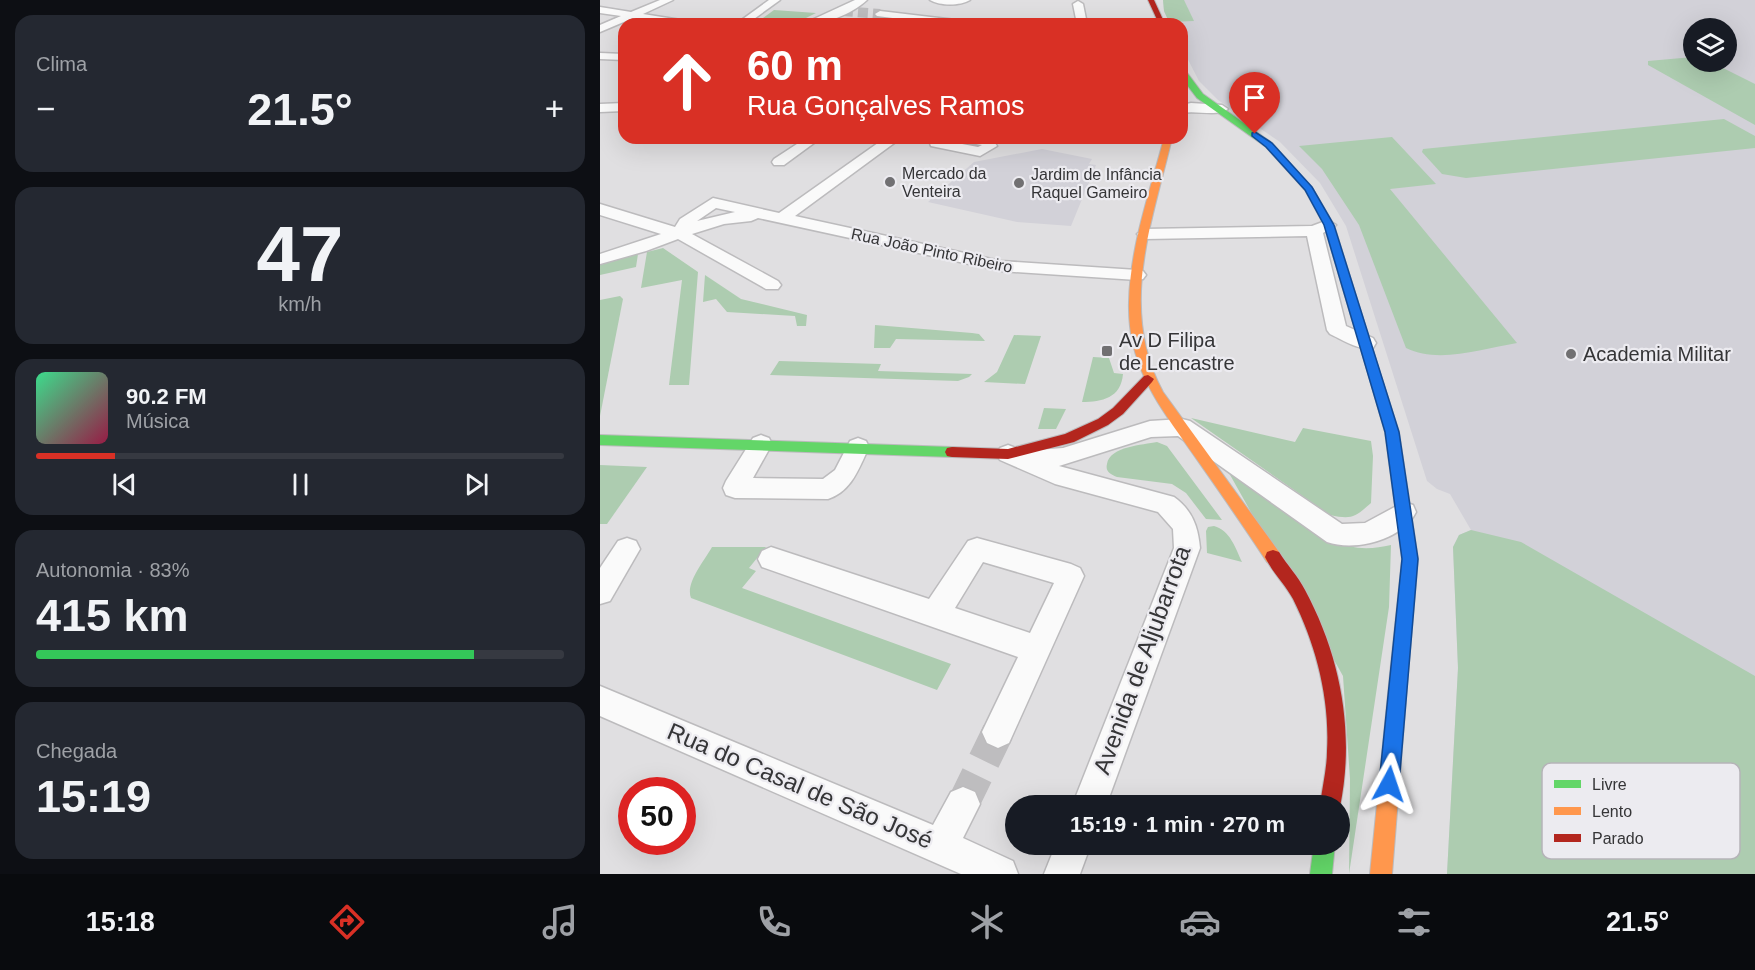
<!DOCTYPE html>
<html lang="pt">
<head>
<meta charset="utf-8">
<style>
	:root { --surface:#171b24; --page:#242831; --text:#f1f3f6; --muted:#9ea1a6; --line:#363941; --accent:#d93025 }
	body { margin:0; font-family:Helvetica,sans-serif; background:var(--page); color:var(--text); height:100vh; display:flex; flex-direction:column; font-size:22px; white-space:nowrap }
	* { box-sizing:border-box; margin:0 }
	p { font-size:20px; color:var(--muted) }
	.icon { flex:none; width:33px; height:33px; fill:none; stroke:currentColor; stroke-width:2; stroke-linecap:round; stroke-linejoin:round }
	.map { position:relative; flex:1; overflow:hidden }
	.side { display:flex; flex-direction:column; gap:15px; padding:15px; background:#0d0f14; width:600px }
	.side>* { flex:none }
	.top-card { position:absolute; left:18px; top:18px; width:570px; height:126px; border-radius:18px; box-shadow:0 6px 24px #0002; background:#d93025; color:#fff; overflow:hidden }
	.tools { position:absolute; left:1083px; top:18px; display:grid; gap:12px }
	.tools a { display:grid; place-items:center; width:54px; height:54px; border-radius:50%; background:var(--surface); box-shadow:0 6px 24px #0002; font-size:30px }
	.speed { position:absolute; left:18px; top:777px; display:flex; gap:12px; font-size:30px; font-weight:700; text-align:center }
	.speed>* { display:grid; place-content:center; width:78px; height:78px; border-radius:50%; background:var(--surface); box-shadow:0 6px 24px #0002; line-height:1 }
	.speed .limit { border:9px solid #d22; background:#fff; color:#111 }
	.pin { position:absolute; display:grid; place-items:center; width:51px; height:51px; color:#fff; margin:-62px -26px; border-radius:50% 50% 50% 0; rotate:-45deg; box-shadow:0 0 6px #0007 }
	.pin .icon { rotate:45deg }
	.me { position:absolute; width:66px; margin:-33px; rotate:5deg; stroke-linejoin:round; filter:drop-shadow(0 0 4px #0008) }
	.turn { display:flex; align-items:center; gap:21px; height:126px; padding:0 30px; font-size:27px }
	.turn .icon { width:78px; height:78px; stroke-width:2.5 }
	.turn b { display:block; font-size:42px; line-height:51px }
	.big { font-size:45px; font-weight:700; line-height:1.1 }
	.side .widget { flex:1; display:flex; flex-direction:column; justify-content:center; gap:9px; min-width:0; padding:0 21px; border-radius:18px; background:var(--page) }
	.side .dial { align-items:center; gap:0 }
	.dial b { font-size:78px; line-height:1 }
	.song { display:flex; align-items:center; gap:18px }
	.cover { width:72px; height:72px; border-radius:9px; background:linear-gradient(135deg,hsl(150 70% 55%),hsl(340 70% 35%)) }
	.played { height:6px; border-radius:3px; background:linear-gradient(90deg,var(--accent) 15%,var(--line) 15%) }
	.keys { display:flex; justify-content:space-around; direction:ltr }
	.heat { display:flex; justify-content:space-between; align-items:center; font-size:33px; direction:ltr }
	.charge { height:9px; border-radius:4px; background:linear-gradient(90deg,#34c759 83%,var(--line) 0) }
	.trip { position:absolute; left:405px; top:795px; width:345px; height:60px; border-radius:30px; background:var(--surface); box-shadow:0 6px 24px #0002; font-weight:700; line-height:60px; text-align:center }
	.tab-bar { display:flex; height:96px; justify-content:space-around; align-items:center; background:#090b0e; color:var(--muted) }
	.tab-bar .icon { width:42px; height:42px }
	.tab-bar .selected { color:var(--accent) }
	.tab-bar b { font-size:27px; color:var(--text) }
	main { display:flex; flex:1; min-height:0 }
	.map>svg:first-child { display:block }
	.built { fill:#d2d1d8; fill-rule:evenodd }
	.green { fill:#adccb0 }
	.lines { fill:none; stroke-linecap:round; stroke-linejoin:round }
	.street-tunnel-far1 { stroke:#bebdbf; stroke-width:10; stroke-dasharray:10 5; stroke-linecap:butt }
	.street-tunnel { stroke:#bebdbf; stroke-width:32; stroke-dasharray:32 16; stroke-linecap:butt }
	.street-casing { stroke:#bcbbbd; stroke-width:3 }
	.fast-casing { stroke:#bcbbbd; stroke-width:2 }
	.slow-casing { stroke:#bcbbbd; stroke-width:2 }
	.jam-casing { stroke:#bcbbbd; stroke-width:2 }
	.street { fill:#fafafa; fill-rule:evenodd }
	.fast { fill:#63d668; fill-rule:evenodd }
	.slow { fill:#ff974d; fill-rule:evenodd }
	.jam { fill:#b3261e; fill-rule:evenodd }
	.route { fill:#1a73e8; stroke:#114b97; stroke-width:1.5 }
	.poi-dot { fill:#717072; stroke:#ecebf0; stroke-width:2 }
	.labels { text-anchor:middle; stroke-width:4.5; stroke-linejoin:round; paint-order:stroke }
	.far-poi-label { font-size:16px; fill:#353537; stroke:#ecebf0; text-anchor:start }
	.far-street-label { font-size:16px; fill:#353537; stroke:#ecebf0 }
	.poi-label { font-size:20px; fill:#353537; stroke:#ecebf0; text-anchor:start }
	.near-street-label { font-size:24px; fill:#353537; stroke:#ecebf0 }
	.key { fill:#ecebf0; stroke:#b5b4b8; stroke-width:1.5 }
	.key-label { font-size:16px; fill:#353537 }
</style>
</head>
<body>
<main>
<section class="side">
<div class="widget"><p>Clima</p>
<div class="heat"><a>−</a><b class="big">21.5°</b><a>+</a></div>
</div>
<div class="widget dial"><b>47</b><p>km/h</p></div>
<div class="widget">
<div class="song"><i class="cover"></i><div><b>90.2 FM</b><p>Música</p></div></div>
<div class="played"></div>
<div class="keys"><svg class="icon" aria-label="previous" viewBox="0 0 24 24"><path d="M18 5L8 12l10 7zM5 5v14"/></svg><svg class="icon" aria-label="pause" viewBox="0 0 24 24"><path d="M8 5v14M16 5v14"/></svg><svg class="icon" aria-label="next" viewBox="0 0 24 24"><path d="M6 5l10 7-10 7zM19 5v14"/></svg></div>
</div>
<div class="widget"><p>Autonomia · 83%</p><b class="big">415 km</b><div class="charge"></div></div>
<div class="widget"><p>Chegada</p><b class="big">15:19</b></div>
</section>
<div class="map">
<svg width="1155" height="874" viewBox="0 0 1155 874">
	<rect width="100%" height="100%" fill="#e0dfe1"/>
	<g class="built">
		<path d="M563,0H1155V874H847L858,668L853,547L859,535L871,530L850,494L837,489L827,481L746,226L720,183L680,142L618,100L599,81L582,48V24H570L564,11ZM1094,28H1126V62H1094Z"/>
		<polygon points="442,149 492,159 489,164 496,165 471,226 417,222 328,202 374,162"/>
	</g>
	<g class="green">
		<polygon points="563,0 584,0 594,21 569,22 564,11"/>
		<polygon points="174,10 216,13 194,24 155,24"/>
		<polygon points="1093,57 1094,62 1111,62 1155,84 1155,125 1048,65 1048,61"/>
		<polygon points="1124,119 1155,136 1155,148 866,178 842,174 822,152 823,149"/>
		<path d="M792,137L836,184L790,189L917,343C882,349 838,364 806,348L759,225L722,169L699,146Z"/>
		<polygon points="63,248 98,272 89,385 69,385 82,280 41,288 47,252"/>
		<polygon points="38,254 36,267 0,275 0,265"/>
		<polygon points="105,275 141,299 207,315 206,326 197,326 195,316 127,312 116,299 103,302"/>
		<polygon points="20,296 23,299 0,416 0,300"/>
		<polygon points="275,325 372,333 379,334 385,341 296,339 290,348 274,348"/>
		<polygon points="414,335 441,336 425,384 384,382 397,372"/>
		<path d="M493,357L509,358L514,373L523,374C521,398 502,402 482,402Z"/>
		<polygon points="179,361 281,364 278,371 372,374 369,377 358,381 170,375"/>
		<polygon points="444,408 466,409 456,429 438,429"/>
		<path d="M591,418L695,442L703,428L771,441L773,456L771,503C755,517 752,520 730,515Z"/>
		<path d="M557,442L567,446L622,520L606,519L586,493L572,484L517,477C511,474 505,472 507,464C510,446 543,445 557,442Z"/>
		<polygon points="0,465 47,467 7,524 0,524"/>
		<path d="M632,469C660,489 719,539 749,546C764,550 777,548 791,545L789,607L749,874L750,779L743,676L629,473Z"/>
		<path d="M614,526C630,530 636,549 642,562L607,553L606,531L608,527Z"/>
		<polygon points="871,530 921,542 1155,676 1155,874 847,874 858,668 853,547 859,535"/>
		<path d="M112,547H166L149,568L156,571L142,588L351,664L337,690L91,598C85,583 105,560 112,547Z"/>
	</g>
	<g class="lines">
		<polyline class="street-tunnel-far1" points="243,11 280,14"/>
		<polyline class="street-tunnel" points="363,804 398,732"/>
		<g class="street-casing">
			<g id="street">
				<polygon points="60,0 73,0 43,14 87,21 92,24 69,24 33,18 0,32 0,25 21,16 0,13 0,7 31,12"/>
				<polygon points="169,0 180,0 147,24 136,24"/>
				<path d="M255,0H267C251,15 225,24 203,24Z"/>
				<path d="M330,0H370C360,6 340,6 330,0Z"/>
				<polygon points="478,1 483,4 487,24 477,24 473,4"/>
				<polygon points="280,11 364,21 369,24 339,24 277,16 275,14"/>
				<polygon points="0,53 24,54 24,60 0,59"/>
				<polygon points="24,103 24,111 0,112 0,104"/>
				<path d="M591,103L622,105L628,109C618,117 596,110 582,113V105Z"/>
				<polygon points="199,138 213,138 214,143 184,165 174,165 172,162 174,159 200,142"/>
				<path d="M285,138H301L195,216L401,261L537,270L543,271L546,275L543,279L537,280L401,271L158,218L151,221L124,224L92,234L178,281L181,285L178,289H166L78,239L46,251L0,264V254L61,234L0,215V204L75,227L80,219L113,198L179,213ZM116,208L135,212L97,221Z"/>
				<polygon points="328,138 342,138 341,140 378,147 382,145 359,141 357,138 387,138 392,139 397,146 380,156 331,146"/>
				<path d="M728,220L736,225L723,233L746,326L773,338L776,343L773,348C759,351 743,340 730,334L727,330L707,236L545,239L537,234L545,229L712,226Z"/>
				<path d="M582,419L590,421L742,524L765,523L804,502L813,505L816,512C802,540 755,552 727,542L578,436L551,437L459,466L574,497C592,510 598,526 600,548L506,806H472L574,548L573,529L558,512L455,484L400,460L396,454L400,448L408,445L424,451L463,448L550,421Z"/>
				<path d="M161,435L169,438L172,444L153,478L223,479L235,470L250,441L258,438L266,441L269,447C259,468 252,491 228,499L135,498L126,495L123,488L126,481L153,438Z"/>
				<polygon points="27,538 36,541 40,549 10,601 0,604 0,568 18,541"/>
				<path d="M377,538L471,564L480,568L484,576L409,743L398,748L387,743L382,732L418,657L162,567L158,559L162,551L171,547L329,599L368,541ZM383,562L454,583L430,633L355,608Z"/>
				<polygon points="0,686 333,825 351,792 363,787 375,792 380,804 363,838 413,861 418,874 361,874 0,716"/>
				<polygon points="456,844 491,844 480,874 444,874"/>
			</g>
		</g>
		<g class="fast-casing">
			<g id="fast">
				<polygon points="582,66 603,94 672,143 713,189 734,225 780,373 778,376 774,377 768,373 724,225 705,190 666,147 597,98 584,81"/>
				<polygon points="0,435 352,447 357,448 359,452 357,456 352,457 0,445"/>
				<polygon points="714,844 735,844 732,874 710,874"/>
			</g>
		</g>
		<g class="slow-casing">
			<g id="slow">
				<path d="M564,138H572C552,223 518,309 563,392L679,552L681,557L679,562L673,564L667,562C645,528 621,494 598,461C562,409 527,369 529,302C530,246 550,192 564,138Z"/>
				<polygon points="799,665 805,668 808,674 792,874 770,874 790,674 793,668"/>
			</g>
		</g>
		<g class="jam-casing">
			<g id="jam">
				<polygon points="548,0 554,0 565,24 559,24"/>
				<polygon points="774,369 780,373 799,432 818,559 808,674 805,680 799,683 793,680 790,674 802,559 785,432 768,373"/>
				<polygon points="548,375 554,379 552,382 523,414 508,425 474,442 408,459 352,457 347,456 345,452 347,448 352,447 408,449 465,434 498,419 513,408 544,376"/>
				<path d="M673,550L679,552C687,565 698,576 705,590C741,657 755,733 740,807V806H720C722,787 727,769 727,751C730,699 716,645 693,599C685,584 672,572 665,557L667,552Z"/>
			</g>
		</g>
		<use href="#street" class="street"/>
		<use href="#fast" class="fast"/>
		<use href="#slow" class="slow"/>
		<use href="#jam" class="jam"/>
	</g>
	<polygon class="route" points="655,132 672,143 712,187 734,225 799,432 818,559 799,784 796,791 789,794 782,791 779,784 802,559 785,432 724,225 705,190 666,147 652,136 652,133"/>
	<g class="poi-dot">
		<circle cx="290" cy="182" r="6"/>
		<circle cx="419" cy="183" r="6"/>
		<rect x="501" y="345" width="12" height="12" rx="3"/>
		<circle cx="971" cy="354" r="6"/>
	</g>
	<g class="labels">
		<g class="far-poi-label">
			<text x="302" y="179">Mercado da<tspan x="302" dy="18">Venteira</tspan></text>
			<text x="431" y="180">Jardim de Infância<tspan x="431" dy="18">Raquel Gameiro</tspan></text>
		</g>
		<g class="far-street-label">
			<text transform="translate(332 250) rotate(12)" y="6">Rua João Pinto Ribeiro</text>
		</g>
		<g class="poi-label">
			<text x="519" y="347">Av D Filipa<tspan x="519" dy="23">de Lencastre</tspan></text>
			<text x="983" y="361">Academia Militar</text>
		</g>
		<g class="near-street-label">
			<text transform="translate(542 660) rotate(-70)" y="8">Avenida de Aljubarrota</text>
			<text transform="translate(200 786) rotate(23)" y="8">Rua do Casal de São José</text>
		</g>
	</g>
	<rect x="942" y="763" width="198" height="96" rx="9" class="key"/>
	<rect x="954" y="780" width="27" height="8" fill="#63d668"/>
	<rect x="954" y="807" width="27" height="8" fill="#ff974d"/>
	<rect x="954" y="834" width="27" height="8" fill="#b3261e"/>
	<g class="key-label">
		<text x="992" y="790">Livre</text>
		<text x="992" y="817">Lento</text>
		<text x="992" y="844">Parado</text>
	</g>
</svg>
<div class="tools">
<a><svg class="icon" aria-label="layers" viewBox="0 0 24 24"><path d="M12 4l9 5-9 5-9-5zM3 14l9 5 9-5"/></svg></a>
</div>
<div class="speed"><div class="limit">50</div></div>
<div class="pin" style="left:655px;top:134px;background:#d93025"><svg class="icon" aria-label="arrive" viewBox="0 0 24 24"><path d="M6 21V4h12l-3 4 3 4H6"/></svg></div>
<svg class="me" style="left:789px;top:784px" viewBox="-20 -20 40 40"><path d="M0-17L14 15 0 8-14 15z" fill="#1a73e8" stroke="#fff" stroke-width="4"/></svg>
<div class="trip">15:19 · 1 min · 270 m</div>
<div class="top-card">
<div class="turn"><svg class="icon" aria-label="ahead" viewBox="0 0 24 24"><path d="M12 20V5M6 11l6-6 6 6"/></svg><div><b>60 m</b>Rua Gonçalves Ramos</div></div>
</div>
</div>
</main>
<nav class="tab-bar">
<b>15:18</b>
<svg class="icon selected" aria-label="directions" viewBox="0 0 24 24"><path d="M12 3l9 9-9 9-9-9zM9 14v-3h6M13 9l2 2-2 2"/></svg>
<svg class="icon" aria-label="music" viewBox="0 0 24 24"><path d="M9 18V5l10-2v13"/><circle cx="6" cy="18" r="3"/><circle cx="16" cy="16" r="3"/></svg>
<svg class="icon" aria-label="phone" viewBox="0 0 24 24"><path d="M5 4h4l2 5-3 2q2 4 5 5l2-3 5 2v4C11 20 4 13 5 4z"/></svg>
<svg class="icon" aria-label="climate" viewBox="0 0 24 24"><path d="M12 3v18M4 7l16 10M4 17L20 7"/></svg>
<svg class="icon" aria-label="car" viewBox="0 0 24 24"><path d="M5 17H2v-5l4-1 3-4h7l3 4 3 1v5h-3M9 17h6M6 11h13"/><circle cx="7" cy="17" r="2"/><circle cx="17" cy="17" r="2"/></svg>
<svg class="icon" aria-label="filters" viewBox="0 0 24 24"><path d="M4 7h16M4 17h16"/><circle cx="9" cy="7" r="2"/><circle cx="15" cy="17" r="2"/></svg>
<b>21.5°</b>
</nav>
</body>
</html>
